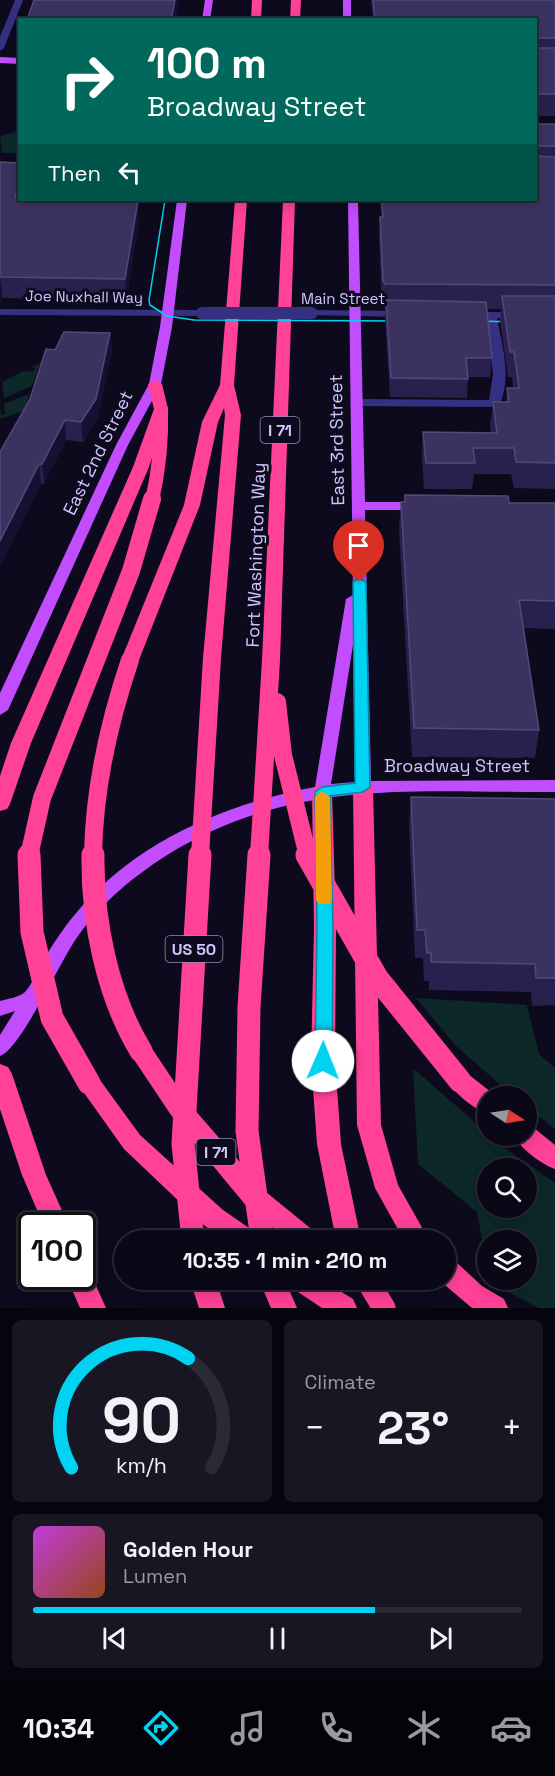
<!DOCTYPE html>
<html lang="en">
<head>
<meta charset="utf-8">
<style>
	:root { --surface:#0a0816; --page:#181623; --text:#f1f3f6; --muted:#999aa1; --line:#2a2935; --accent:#00d2f1 }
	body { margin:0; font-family:"Space Grotesk",sans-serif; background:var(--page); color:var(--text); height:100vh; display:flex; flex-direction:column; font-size:22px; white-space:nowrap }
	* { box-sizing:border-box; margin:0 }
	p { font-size:20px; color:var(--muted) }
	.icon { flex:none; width:33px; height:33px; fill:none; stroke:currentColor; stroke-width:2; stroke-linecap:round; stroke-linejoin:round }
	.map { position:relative; height:1308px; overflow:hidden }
	.sheet { display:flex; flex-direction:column; gap:12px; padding:12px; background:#06040c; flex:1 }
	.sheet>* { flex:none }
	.banner { position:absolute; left:18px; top:18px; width:519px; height:183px; border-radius:0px; box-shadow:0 3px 15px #0003,0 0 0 2px var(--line); background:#00695c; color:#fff; overflow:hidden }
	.needle { width:39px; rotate:102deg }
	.controls { position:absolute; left:477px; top:1086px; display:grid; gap:12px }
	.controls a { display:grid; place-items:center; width:60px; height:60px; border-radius:50%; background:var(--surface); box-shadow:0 3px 15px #0003,0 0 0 2px var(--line); font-size:30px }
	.speed { position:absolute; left:18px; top:1212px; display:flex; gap:12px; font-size:30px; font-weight:700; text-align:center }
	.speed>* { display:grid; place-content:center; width:78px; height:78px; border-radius:50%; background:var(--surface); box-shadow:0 3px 15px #0003,0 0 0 2px var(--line); line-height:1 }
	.speed .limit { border:3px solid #111; border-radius:9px; background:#fff; color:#111 }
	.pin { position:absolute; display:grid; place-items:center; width:51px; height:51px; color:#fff; margin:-62px -26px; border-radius:50% 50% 50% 0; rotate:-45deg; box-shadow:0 0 6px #0007 }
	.pin .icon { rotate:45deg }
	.me { position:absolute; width:66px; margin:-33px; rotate:1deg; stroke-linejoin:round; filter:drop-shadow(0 0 4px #0008) }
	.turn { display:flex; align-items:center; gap:21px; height:126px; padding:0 30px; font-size:27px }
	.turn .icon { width:78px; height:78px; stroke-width:2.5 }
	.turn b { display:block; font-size:42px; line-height:51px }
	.then { display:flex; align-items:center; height:57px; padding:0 30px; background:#0003; gap:12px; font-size:22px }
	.big { font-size:45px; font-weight:700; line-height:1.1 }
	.sheet .tile { flex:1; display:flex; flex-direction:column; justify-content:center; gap:9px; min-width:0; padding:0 21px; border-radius:9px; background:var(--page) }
	.sheet .dial { align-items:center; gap:0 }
	.dial svg { height:156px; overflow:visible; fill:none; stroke:var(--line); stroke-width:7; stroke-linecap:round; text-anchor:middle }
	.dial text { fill:var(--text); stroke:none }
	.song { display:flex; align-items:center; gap:18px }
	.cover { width:72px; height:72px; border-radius:9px; background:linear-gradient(135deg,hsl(290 70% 55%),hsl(20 70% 35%)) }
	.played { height:6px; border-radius:3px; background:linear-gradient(90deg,var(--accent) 70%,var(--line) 70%) }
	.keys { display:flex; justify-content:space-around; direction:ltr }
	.heat { display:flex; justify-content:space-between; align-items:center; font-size:33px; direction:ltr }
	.sheet .tiles { flex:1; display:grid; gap:12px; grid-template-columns:1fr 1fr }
	.tile:last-child { grid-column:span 2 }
	.trip { position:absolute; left:114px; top:1230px; width:342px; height:60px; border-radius:30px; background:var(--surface); box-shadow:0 3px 15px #0003,0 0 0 2px var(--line); font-weight:700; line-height:60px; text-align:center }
	.tab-bar { display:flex; height:96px; justify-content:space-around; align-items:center; background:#040309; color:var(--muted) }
	.tab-bar .icon { width:42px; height:42px }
	.tab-bar .on { color:var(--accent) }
	.tab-bar b { font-size:27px; color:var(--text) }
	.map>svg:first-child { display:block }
	.green { fill:#0c2828; fill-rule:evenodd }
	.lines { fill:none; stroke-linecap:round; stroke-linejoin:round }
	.minor { fill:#353082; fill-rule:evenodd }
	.major { fill:#c24dff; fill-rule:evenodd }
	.highway { fill:#ff4197; fill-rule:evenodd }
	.tram { stroke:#00d2f1; stroke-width:1.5 }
	.minor-bridge { stroke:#353082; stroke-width:12 }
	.highway-bridge-far2 { stroke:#ff4197; stroke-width:14 }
	.highway-bridge-far1 { stroke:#ff4197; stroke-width:18 }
	.highway-bridge { stroke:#ff4197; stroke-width:23 }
	.wall { fill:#2a204d }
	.shaded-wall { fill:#181032 }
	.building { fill:#3c3260; stroke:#534979; stroke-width:1.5 }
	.route { fill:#00d2f1; stroke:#00889d; stroke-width:1.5 }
	.slow { fill:#f59e0b }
	.labels { text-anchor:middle; stroke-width:6; stroke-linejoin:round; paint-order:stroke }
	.far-street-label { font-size:15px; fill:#cfc6ff; stroke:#0e0a1e }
	.shield { fill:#0e0a1e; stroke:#958ebc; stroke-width:1.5 }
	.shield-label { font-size:16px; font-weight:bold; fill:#cfc6ff }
	.street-label { font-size:18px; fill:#cfc6ff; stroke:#0e0a1e }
</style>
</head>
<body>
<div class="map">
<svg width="555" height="1308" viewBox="0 0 555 1308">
	<rect width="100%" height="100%" fill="#0e0a1e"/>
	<g class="green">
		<polygon points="19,131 19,153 2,153 0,136"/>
		<polygon points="40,363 32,386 4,398 2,382 23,371 32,372 35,369 32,367"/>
		<polygon points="29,394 26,410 0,419 0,406 1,415 5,414 4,404"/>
		<polygon points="416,998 527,1005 539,1054 555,1068 555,1129 527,1107 526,1096 513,1096 456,1046"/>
		<path d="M413,1068L487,1133L488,1136L555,1183V1308H539L508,1292L514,1280H526V1240H488L487,1249L483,1245L477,1212L418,1164ZM526,1168V1208H488V1168Z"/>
	</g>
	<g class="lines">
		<g class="minor">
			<polygon points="15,0 23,0 4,48 0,51 0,37"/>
			<polygon points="0,309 202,310 208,313 202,316 0,315"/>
			<polygon points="312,310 405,311 411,314 405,317 308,315 306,313"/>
			<path d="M468,312H555V318H497C502,345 513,381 498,407L352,406L350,403L352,400L356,399L489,400L493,374L486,318L464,317V313Z"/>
		</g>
		<g class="major">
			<polygon points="205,0 213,0 210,20 202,20"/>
			<rect x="343" y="0" width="8" height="20"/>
			<polygon points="0,57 20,58 20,64 0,63"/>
			<polygon points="177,200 187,200 172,327 161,384 128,445 8,710 0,715 0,693 116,445 149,384 160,327"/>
			<path d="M348,200H358L365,502H420L427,506L420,510H365L371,781L555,780V792C415,793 299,777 172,852C136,874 102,902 78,936C61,959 21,1049 0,1056V1035L15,1011L0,1016V1001C7,999 20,997 25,992C32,985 36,972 41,964C52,946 63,928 77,912C135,842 227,803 315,787L346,599L353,595ZM353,645L355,782L331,784Z"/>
		</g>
		<g class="highway">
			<polygon points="252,0 262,0 261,20 251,20"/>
			<polygon points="291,0 301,0 300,20 290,20"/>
			<polygon points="235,200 247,200 234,385 241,415 221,658 218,662 206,662 203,658 225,415 224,408 218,422 200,505 139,660 136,664 124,664 121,660 184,505 202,422 220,385"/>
			<polygon points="283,200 295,200 280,660 277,664 265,664 262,660"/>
			<polygon points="155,380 162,384 168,409 149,467 31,743 10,804 7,809 0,811 0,776 11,743 133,467 154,409 148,384"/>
			<polygon points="363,780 370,782 373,787 381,1125 398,1185 429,1240 404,1240 375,1188 357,1125 353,787 356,782"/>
			<polygon points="322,785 329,787 332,792 336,928 335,1061 341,1144 361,1240 336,1240 317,1144 311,1061 314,928 312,792 315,787"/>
			<polygon points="141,1042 149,1044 187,1101 266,1192 315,1232 318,1240 288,1240 248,1208 171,1115 133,1058 130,1051 133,1044"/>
			<polygon points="0,1064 8,1067 12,1074 46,1175 69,1226 44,1226 22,1175 0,1109"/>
			<path d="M460,1071L468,1074L496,1096H488V1114C474,1109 455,1094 448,1081L452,1074Z"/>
			<polygon points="89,1073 97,1076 140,1135 223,1210 255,1232 258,1240 226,1240 205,1226 124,1149 77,1083 81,1076"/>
			<path d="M526,1125L534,1128L555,1145V1169C541,1164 521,1149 514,1136H526Z"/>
			<polygon points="446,1257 455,1261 482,1286 504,1299 508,1308 472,1308 439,1280 446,1280"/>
			<polygon points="82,1266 88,1268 106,1308 80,1308 66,1276 82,1276"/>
			<polygon points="190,1280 216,1280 225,1308 199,1308"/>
			<polygon points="259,1280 285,1280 297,1308 271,1308"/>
			<polygon points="288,1280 322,1280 353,1299 357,1308 322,1308 292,1288"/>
		</g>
		<g class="tram">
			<polyline points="165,200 149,300 150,305 167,316 194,320 402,321"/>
			<polyline points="471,321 516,322"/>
		</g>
		<polyline class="minor-bridge" points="202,313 312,313"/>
		<path class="highway-bridge-far2" d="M152,501C159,470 162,440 161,409"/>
		<g class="highway-bridge-far1">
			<polyline points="277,702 283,755 308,856"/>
			<polyline points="29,856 42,798 131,571 152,499"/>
			<path d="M93,856C94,788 108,725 130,660"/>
			<polyline points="200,856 212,658"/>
			<polyline points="259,856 271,660"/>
		</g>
		<g class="highway-bridge">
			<polyline points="29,855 32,932 52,1018 89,1083"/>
			<path d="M93,855C92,920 107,995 141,1051"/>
			<polyline points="259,855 249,1007 247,1131 262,1240"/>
			<polyline points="307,855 377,978 460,1081"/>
			<polyline points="193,1240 183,1144 200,855"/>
			<polyline points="367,1280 384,1308"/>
		</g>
	</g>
	<g class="wall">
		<polygon points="371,0 555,0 555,116 536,116 536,20 373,20"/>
		<polygon points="536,124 555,124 555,489 514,488 511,474 474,474 472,489 424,489 422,458 423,432 491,433 490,428 493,402 506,402 507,388 513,388 512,377 508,377 500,320 501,309 486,309 492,358 490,377 468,377 467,398 390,397 385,319 385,308 384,308 382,304 379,240 380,217 381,217 380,200 536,200"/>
		<polygon points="0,162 20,200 139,220 126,301 3,298 0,304"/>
		<polygon points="110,333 112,352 97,419 83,442 66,440 44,483 41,484 30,399 55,350"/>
		<polygon points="405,495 509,503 555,503 555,629 524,628 539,730 535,758 412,757 399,530 401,502 404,502"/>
		<polygon points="411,797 555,799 555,1005 532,1006 531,992 429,990 429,981 424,981 423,958 415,958 409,824"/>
	</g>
	<g class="shaded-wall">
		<polygon points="175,0 179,0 176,20 171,20"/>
		<polygon points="20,181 20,200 15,198"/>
		<polygon points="138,200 139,220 126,301 125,279"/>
		<polygon points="0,277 3,298 0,304"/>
		<polygon points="110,333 112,352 97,419 83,442 81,422"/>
		<polygon points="65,420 66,440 44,483 42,464"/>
		<polygon points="39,464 41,484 0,566 0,541"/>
	</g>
	<g class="building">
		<polygon points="34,0 175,0 171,20 27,20"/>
		<polygon points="373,0 555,0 555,38 538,38 536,40 536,48 555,48 555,94 536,94 536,20 375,20"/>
		<polygon points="536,124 555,124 555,146 538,146 536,148 537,156 555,157 555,285 385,284 383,280 380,217 383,217 382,200 536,200"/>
		<polygon points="0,162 20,163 20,181 15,198 20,198 20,200 138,200 125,279 0,277"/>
		<polygon points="502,296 555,296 555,463 516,462 514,448 473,448 475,463 426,463 423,432 497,433 493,402 509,402 507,388 519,388 514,352 510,352"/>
		<polygon points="386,300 486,302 492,358 466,358 468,379 391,378"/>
		<polygon points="64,332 110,333 96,399 81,422 65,420 42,464 39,464 0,541 0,452 30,399 46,349 55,350"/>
		<polygon points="405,495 508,496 509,503 555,503 555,601 519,600 539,730 414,728 401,502 405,502"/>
		<polygon points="411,797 555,799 555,978 536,978 535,964 431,962 431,953 427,953 425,930 417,930"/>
	</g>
	<polygon class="route" points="359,578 366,582 370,787 363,792 330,796 333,928 332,1061 330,1066 323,1068 317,1066 315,1061 317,928 315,792 322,787 355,783 353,582"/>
	<polygon class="slow" points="322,791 330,797 332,900 330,904 319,904 316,900 315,797"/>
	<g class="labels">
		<g class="far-street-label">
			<text transform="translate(84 297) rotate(1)" y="5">Joe Nuxhall Way</text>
			<text x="343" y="304">Main Street</text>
		</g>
		<g class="shield">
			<rect x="260.5" y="417" width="39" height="26" rx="4.5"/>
			<rect x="165.5" y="936" width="57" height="26" rx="4.5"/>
			<rect x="196.5" y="1139" width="39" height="26" rx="4.5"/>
		</g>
		<g class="shield-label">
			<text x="280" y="436">I 71</text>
			<text x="194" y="955">US 50</text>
			<text x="216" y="1158">I 71</text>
		</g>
		<g class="street-label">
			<text transform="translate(337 440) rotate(-91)" y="6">East 3rd Street</text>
			<text transform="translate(98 453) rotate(-64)" y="6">East 2nd Street</text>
			<text transform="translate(256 555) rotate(-88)" y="6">Fort Washington Way</text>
			<text x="457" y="772">Broadway Street</text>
		</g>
	</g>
</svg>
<div class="controls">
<a><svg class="needle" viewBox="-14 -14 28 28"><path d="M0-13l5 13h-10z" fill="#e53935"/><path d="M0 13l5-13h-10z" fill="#999aa1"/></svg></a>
<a><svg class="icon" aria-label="search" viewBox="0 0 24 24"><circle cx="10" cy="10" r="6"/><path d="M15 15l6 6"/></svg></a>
<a><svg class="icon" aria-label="layers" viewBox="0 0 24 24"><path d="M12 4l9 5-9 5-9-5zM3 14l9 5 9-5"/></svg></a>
</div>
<div class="speed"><div class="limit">100</div></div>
<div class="pin" style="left:359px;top:582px;background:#d93025"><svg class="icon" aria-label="arrive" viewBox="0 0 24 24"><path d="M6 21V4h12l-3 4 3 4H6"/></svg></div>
<svg class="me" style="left:323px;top:1061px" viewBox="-20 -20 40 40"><circle r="19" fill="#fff"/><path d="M0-13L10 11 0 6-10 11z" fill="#00d2f1"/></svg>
<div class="trip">10:35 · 1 min · 210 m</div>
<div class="banner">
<div class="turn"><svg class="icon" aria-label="right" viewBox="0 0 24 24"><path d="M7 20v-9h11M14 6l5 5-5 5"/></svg><div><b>100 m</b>Broadway Street</div></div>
<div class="then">Then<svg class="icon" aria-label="left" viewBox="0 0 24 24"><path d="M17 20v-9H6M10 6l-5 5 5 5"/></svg></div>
</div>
</div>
<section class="sheet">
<div class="tiles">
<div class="tile dial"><svg viewBox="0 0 100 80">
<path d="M14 69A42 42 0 1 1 86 69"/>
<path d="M14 69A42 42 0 0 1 74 13" stroke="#00d2f1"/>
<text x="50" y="56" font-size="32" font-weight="700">90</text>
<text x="50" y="72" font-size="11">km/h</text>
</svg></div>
<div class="tile"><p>Climate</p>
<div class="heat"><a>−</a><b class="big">23°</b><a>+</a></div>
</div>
<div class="tile">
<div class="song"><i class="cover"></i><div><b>Golden Hour</b><p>Lumen</p></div></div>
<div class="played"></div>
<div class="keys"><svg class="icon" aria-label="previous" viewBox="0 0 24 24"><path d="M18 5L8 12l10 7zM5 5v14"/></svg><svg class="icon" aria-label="pause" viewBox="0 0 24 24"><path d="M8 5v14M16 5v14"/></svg><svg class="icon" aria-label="next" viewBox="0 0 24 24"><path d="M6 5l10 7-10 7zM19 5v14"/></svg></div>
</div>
</div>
</section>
<nav class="tab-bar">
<b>10:34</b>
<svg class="icon on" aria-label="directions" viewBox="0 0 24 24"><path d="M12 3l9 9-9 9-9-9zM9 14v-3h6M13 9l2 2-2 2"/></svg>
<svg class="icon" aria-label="music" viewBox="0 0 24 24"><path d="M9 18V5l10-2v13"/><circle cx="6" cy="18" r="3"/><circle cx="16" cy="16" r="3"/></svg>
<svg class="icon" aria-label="phone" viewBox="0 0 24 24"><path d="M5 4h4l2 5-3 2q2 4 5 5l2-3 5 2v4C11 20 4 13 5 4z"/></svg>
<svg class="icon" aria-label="climate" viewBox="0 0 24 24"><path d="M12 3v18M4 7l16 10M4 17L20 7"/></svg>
<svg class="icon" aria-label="car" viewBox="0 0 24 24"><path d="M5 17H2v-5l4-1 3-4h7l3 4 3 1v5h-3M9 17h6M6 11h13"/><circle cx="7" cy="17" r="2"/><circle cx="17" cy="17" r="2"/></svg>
</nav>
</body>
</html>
